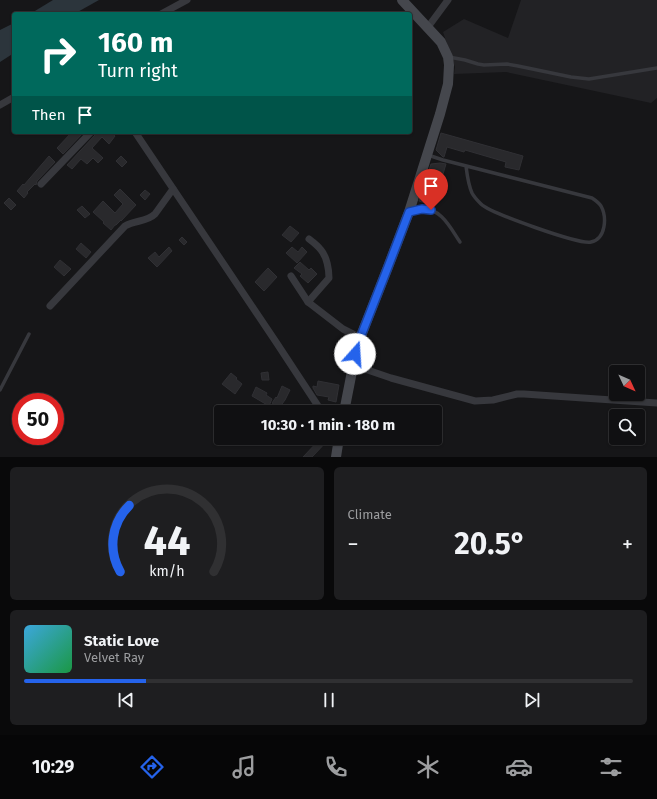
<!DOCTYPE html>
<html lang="en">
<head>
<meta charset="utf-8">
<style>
	:root { --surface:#101012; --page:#1e1e20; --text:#f1f3f6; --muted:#9c9d9f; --line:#303032; --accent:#2563eb }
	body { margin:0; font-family:"Fira Sans",sans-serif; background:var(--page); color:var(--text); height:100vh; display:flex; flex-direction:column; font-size:15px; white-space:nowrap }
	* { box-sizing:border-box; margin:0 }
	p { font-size:13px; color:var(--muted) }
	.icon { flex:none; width:22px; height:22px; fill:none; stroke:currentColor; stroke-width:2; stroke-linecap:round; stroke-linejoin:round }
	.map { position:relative; height:457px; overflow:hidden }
	.drawer { display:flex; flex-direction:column; gap:10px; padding:10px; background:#09090a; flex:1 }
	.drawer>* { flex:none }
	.top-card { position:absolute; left:12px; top:12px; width:400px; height:122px; border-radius:4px; box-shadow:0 1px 3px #0004,0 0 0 1px var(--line); background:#00695c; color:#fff; overflow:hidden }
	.needle { width:26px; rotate:134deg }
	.fabs { position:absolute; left:609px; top:365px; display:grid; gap:8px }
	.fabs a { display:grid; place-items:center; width:36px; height:36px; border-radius:4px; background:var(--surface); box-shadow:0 1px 3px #0004,0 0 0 1px var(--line); font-size:20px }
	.speed { position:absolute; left:12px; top:393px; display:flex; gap:8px; font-size:20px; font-weight:700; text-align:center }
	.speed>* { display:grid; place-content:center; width:52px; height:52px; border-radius:50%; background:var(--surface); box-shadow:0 1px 3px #0004,0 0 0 1px var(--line); line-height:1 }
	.speed .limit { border:6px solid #d22; background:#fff; color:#111 }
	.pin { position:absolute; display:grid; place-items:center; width:34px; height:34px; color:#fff; margin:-41px -17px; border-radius:50% 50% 50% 0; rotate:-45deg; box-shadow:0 0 4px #0007 }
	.pin .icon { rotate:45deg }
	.me { position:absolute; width:44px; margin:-22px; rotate:19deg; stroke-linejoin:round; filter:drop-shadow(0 0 3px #0008) }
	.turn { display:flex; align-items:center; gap:14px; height:84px; padding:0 20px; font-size:18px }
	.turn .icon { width:52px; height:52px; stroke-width:2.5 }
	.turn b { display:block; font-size:28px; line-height:34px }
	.then { display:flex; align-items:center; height:38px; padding:0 20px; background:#0003; gap:8px; font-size:15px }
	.big { font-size:30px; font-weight:700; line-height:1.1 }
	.drawer .tile { flex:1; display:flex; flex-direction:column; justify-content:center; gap:6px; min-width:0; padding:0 14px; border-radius:6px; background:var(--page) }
	.drawer .dial { align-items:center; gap:0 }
	.dial svg { height:104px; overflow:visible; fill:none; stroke:var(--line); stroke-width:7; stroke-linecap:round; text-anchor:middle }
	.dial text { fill:var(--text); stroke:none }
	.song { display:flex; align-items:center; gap:12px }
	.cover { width:48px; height:48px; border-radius:6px; background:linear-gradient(135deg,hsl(200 70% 55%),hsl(140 70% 35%)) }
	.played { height:4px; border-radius:2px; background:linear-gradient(90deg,var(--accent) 20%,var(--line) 20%) }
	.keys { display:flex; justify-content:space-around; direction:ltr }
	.heat { display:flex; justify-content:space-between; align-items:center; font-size:22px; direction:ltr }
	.drawer .tiles { flex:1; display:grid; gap:10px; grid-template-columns:1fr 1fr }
	.tile:last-child { grid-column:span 2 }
	.trip { position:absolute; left:214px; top:405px; width:228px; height:40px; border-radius:4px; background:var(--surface); box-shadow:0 1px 3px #0004,0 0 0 1px var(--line); font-weight:700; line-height:40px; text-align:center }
	.menu { display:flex; height:64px; justify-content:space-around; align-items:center; background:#060607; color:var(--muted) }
	.menu .icon { width:28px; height:28px }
	.menu .active { color:var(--accent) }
	.menu b { font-size:18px; color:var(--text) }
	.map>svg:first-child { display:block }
	.built { fill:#222225 }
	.water { fill:#2c353c }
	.building { fill:#29292c; stroke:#303034 }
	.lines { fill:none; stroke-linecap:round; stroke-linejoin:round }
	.service { stroke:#37383d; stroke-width:3.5 }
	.minor { stroke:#37383d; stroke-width:7 }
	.secondary { stroke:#45474d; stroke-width:10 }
	.route-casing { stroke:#184099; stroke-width:10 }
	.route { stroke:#2563eb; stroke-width:7 }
</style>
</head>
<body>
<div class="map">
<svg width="657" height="457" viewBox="0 0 657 457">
	<rect width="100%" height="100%" fill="#161618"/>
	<polygon class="built" points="521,0 657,0 657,98 651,103 506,72 454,74 455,67 443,32 464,19 508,38"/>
	<g class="water">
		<polygon points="53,0 99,0 74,14 30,14"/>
		<polygon points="14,23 14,53 0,62 0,30"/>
	</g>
	<g class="building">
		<polygon points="72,132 84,132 63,154 57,148"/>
		<polygon points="96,132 110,132 115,136 109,144 102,137 92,148 103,158 98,163 93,158 87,164 81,159 72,169 67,165 95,135"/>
		<polygon points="441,133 523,156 519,170 505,167 506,162 465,150 464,152 447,147 444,157 443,157 436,150"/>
		<polygon points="49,156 55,162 37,181 36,185 35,184 27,192 28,193 24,198 17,191 23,184 24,185"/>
		<polygon points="121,156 127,162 122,167 116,161"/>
		<polygon points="440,163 446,164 443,174 439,173 429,204 419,201 431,164"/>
		<polygon points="120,189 136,205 121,221 121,220 116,225 115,225 111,230 103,223 104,222 93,212 103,201 115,213 123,204 114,195"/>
		<polygon points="145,190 150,194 145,200 140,195"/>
		<polygon points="9,198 16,205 11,210 4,203"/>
		<polygon points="82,206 90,214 85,218 77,210"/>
		<polygon points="290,226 299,233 291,242 282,235"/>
		<polygon points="182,237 187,242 184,245 179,240"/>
		<polygon points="81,243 91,252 86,258 76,249"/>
		<polygon points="169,247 172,251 157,267 148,258 155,252 159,257"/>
		<polygon points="292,247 298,252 302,247 307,252 297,263 286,253"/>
		<polygon points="60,260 71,269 64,276 54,267"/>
		<polygon points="300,262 309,270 311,268 317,274 308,283 300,276 302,274 294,268"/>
		<polygon points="268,268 277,277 264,291 255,282"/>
		<polygon points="268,372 269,380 262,380 261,373"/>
		<polygon points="231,373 237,378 236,379 242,384 235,394 222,384"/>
		<polygon points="318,381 339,385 336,402 328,400 329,397 317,395 313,388 313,386 317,387"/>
		<polygon points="282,386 290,390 285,400 279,408 272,403 276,397 277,398"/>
		<polygon points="256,387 267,393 266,395 272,399 269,406 252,396"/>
		<polygon points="321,438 330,438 312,457 303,457"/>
	</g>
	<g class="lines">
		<g class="service">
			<polyline points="449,57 465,60 478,64 484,65 507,64 518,66 571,77 589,79 657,68"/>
			<path d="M428,155L443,160L592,198C595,200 599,203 601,206C607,217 606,239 591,242C580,245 490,213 481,204C478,201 474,197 472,193C468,184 467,174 466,166"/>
			<path d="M412,211C415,210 418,209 421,209C441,207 451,229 460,242"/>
			<polyline points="0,390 29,334"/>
		</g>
		<g class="minor">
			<polyline points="161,14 187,0"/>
			<polyline points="428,27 448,0"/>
			<polyline points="0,105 14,97"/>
			<polyline points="135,132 276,342 322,412"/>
			<polyline points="41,184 91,132"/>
			<path d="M309,239C313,242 318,246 321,250C327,257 329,270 329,278L308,302L343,329L355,335L359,342"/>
			<polyline points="291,276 308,302"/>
			<path d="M50,306L125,226C135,220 147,222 155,214L173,189"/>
			<polyline points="353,365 391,378 475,401 493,400 517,394 524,394 657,403"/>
		</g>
		<g class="secondary">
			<polyline points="344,412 357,346 388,267 409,212 440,114 448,84 449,65 448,57 441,42 402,0"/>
			<polyline points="336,457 339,438"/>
		</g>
	</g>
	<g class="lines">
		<g class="route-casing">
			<polyline id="route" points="355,354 357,346 388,267 409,212 422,209 431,210"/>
		</g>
		<use href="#route" class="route"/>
	</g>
</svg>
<div class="fabs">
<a><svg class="needle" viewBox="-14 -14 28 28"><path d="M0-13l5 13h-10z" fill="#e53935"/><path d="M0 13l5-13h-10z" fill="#9c9d9f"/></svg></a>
<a><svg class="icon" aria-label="search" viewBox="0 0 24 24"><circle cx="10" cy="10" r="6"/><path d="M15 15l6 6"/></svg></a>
</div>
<div class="speed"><div class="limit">50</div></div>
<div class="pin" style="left:431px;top:210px;background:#d93025"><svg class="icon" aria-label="arrive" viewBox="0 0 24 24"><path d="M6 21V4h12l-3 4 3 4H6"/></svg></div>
<svg class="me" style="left:355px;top:354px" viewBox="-20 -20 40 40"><circle r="19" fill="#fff"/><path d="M0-13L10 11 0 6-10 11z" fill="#2563eb"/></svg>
<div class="trip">10:30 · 1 min · 180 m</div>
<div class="top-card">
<div class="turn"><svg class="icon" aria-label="right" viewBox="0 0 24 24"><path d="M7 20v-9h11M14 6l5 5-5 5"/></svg><div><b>160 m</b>Turn right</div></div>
<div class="then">Then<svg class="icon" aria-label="arrive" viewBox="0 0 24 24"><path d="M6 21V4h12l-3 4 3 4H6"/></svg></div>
</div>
</div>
<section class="drawer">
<div class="tiles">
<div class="tile dial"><svg viewBox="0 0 100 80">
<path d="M14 69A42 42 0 1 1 86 69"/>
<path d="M14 69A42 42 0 0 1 21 18" stroke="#2563eb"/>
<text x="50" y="56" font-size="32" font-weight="700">44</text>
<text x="50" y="72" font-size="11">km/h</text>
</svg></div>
<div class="tile"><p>Climate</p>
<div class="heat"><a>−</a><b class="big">20.5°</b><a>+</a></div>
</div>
<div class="tile">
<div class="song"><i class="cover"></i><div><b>Static Love</b><p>Velvet Ray</p></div></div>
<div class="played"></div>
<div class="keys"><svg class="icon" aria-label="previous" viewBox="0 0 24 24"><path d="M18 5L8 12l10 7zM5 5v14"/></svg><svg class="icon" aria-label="pause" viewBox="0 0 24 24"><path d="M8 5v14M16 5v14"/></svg><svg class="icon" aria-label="next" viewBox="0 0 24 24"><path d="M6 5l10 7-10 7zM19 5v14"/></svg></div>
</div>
</div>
</section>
<nav class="menu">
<b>10:29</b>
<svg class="icon active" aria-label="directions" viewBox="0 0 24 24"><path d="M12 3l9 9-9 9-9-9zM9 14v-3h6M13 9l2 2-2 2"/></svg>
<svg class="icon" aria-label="music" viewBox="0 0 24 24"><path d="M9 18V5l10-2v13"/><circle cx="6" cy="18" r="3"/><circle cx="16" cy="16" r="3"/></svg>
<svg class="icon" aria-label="phone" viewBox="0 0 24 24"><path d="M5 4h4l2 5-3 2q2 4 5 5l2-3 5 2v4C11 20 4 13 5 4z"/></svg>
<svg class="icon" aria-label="climate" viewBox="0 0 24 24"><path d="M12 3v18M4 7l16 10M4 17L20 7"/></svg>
<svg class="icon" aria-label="car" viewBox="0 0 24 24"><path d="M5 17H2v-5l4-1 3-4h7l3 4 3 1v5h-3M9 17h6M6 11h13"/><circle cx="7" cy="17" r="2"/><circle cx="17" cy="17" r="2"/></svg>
<svg class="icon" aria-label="filters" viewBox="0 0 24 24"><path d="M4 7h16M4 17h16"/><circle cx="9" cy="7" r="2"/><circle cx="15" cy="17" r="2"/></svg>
</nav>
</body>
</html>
